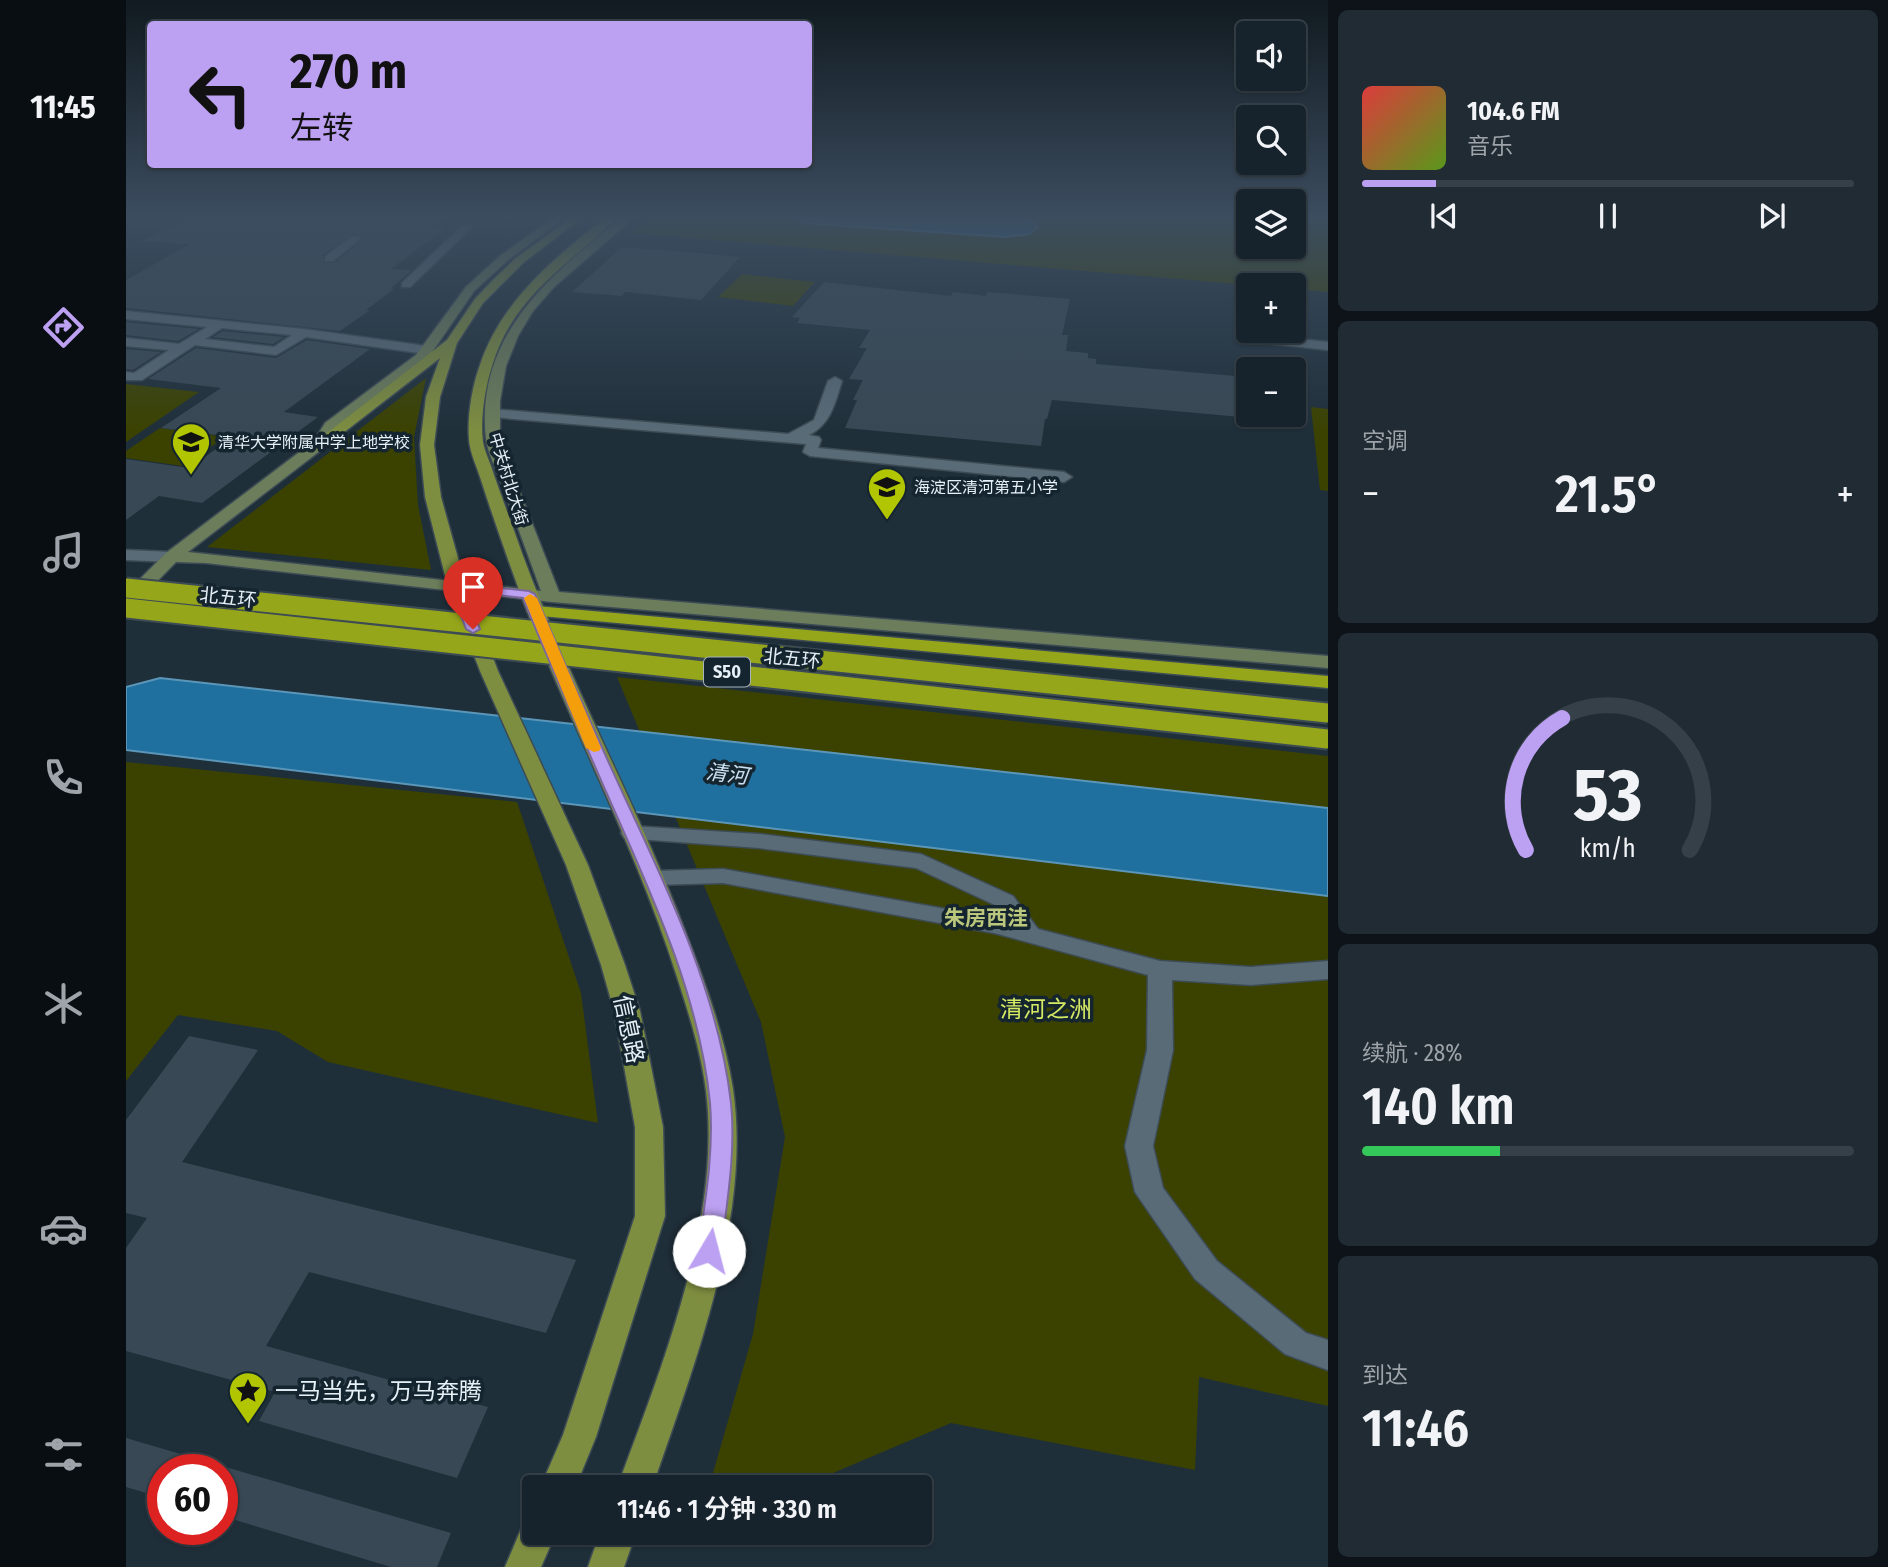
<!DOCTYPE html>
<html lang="zh">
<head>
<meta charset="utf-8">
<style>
	:root { --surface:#17232c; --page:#202b34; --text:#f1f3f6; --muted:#9ea4a9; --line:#364048; --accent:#bca0f2 }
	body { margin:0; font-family:"Fira Sans Condensed","Noto Sans SC",sans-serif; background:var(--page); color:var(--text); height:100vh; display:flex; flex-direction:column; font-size:26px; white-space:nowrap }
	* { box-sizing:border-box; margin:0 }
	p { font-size:23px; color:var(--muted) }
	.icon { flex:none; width:38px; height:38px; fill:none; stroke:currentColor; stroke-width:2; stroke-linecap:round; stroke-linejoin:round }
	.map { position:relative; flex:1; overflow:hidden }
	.sheet { display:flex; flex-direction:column; gap:10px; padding:10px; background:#0d1318; width:560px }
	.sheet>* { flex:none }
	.guide { position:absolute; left:21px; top:21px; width:665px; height:147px; border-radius:7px; box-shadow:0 2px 5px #0004,0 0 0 2px var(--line); background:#bca0f2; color:#111; overflow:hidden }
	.controls { position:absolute; left:1110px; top:21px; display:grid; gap:14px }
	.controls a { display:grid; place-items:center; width:70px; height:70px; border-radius:7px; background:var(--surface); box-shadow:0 2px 5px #0004,0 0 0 2px var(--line); font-size:35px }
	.speed { position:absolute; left:21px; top:1454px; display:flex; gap:14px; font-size:35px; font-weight:700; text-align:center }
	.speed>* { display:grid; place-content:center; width:91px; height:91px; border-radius:50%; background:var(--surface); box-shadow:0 2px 5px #0004,0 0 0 2px var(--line); line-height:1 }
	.speed .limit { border:10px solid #d22; background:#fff; color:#111 }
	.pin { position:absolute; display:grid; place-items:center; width:60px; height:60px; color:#fff; margin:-72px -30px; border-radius:50% 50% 50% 0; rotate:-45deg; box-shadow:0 0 7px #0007 }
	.pin .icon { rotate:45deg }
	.me { position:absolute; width:77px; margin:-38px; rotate:8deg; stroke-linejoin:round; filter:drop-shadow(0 0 5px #0008) }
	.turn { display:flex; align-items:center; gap:24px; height:147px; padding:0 28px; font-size:32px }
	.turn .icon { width:91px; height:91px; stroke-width:2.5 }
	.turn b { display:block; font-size:49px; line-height:60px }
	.big { font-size:52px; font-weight:600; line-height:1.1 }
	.sheet .widget { flex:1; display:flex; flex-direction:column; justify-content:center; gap:10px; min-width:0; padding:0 24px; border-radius:10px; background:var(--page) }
	.sheet .dial { align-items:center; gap:0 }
	.dial svg { height:182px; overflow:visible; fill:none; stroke:var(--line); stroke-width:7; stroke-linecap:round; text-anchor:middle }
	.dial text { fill:var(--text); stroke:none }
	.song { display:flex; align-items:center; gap:21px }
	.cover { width:84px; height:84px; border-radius:10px; background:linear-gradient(135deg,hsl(0 70% 55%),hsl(90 70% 35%)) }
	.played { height:7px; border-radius:4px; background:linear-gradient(90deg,var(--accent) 15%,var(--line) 15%) }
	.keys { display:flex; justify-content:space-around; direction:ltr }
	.heat { display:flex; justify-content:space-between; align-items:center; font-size:38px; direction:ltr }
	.charge { height:10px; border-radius:5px; background:linear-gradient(90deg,#34c759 28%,var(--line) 0) }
	.trip { position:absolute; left:396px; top:1475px; width:410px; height:70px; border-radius:7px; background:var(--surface); box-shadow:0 2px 5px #0004,0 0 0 2px var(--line); font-weight:600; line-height:70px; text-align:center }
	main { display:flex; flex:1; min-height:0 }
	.dock { display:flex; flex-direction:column; width:126px; justify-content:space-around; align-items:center; background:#090e12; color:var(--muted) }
	.dock .icon { width:49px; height:49px }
	.dock .on { color:var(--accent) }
	.dock b { font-size:32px; color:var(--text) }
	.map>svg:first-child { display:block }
	.green { fill:#3b4200 }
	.water { fill:#1f709e; stroke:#5b96b9; stroke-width:2 }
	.building { fill:#384854; fill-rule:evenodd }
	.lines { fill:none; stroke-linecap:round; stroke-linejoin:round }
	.street-casing { stroke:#3d4b54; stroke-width:3 }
	.secondary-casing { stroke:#3d4b54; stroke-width:3 }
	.primary-casing { stroke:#3d4b54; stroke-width:3 }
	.highway-casing { stroke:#3d4b54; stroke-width:3 }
	.street { fill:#596b77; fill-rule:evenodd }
	.secondary { fill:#6b7d5b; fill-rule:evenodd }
	.primary { fill:#7e8e40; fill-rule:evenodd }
	.highway { fill:#96a61b; fill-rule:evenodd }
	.highway-bridge-casing { stroke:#3d4b54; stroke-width:23; stroke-linecap:butt }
	.highway-bridge { stroke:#96a61b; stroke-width:19 }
	.route { fill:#bca0f2; stroke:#7a689d; stroke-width:2 }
	.slow { fill:#f59e0b }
	.labels { text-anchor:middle; stroke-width:7; stroke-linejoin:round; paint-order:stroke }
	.far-poi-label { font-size:16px; fill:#e6f0f7; stroke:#15252f; text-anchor:start }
	.far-street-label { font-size:16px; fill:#e6f0f7; stroke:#15252f }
	.shield { fill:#15252f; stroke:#a7b3bb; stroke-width:2 }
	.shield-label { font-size:18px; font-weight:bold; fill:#e6f0f7 }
	.street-label { font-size:19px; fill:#e6f0f7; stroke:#15252f }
	.water-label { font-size:21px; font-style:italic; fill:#cbe1f1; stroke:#15252f }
	.neighbourhood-label { font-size:21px; font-weight:bold; fill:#bac77c; stroke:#15252f }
	.near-park-label { font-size:23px; fill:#d5e964; stroke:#15252f }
	.near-street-label { font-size:23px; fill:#e6f0f7; stroke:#15252f }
	.near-poi-label { font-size:23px; fill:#e6f0f7; stroke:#15252f; text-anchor:start }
</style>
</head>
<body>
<main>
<nav class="dock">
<b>11:45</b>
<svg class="icon on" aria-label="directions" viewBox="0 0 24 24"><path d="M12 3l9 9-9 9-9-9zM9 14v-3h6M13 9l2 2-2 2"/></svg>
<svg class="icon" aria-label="music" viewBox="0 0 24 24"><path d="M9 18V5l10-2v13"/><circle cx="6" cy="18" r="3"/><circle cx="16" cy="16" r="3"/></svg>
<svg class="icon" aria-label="phone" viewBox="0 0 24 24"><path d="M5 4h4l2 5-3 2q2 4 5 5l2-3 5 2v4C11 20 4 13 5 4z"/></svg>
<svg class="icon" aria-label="climate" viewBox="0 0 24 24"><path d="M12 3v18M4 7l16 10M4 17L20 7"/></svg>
<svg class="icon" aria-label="car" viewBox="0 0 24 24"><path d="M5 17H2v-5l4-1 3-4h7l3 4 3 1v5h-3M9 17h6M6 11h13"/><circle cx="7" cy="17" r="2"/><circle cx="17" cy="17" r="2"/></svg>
<svg class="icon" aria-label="filters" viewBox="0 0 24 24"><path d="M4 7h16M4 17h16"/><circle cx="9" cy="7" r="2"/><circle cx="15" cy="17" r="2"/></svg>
</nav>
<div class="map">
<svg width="1202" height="1567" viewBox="0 0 1202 1567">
	<rect width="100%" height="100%" fill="#1f2f3a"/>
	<g class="green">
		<polygon points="527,215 1122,215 1122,247 1167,247 1167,215 1202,215 1202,292 1167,289 1167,285 1124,285 505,233"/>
		<polygon points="616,274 689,282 667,306 592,297"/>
		<polygon points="300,378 288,437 292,505 305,570 81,547"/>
		<polygon points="0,384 73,392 0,442"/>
		<polygon points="1185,407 1202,409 1202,491 1194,490"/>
		<polygon points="34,428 99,437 57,466 0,458 0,451"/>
		<polygon points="491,677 1202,756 1202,1406 1073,1377 1069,1470 825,1423 674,1487 583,1487 627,1334 659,1137 635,1022"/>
		<polygon points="0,762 391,802 455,993 472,1123 202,1062 151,1031 52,1015 0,1081"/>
	</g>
	<g class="water">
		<path d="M662,215H873C887,216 903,215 912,227L903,234L880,237L676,223Z"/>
		<polygon points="34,678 1202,808 1202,896 0,750 0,687"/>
	</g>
	<g class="building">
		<path d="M74,215H127L215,221V215H320L305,226L321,227L265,269L286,270L265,288L268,289L240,310H244L214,331L0,308V280L64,244L16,241ZM227,233L238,238L209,263H197V255Z"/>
		<polygon points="496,247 561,252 614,257 575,300 499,292 496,296 446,292"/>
		<polygon points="698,282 825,296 827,292 860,296 861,292 944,299 936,335 942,335 940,351 962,353 962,358 970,359 970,364 1110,376 1115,417 926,400 921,419 919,419 915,446 719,428 731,400 727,400 737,380 723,379 741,348 733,348 744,330 671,323 674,318 666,317"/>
		<polygon points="0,322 73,329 52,341 0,335"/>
		<polygon points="97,331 158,337 147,344 87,337"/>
		<polygon points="181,340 244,349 158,412 192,417 76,503 33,496 0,520 0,459 63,468 107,437 35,428 95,388 22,379 70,348 150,358"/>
		<polygon points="0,349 35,352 7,370 0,369"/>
		<polygon points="63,1036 132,1050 56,1162 450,1260 420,1333 183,1272 140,1346 362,1407 331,1478 133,1421 149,1392 0,1351 0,1248 21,1218 0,1213 0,1120"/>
		<polygon points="0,1438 92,1465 91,1470 37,1470 37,1498 0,1487"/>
		<polygon points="96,1466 325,1533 311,1567 265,1567 96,1516"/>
	</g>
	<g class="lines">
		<g class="street-casing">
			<g id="street">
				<polygon points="337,225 346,227 284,287 276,287 276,283"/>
				<polygon points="226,236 235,238 207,261 199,261 199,257"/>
				<path d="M0,311L178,329L300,346L306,350L300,354L180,337L150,355L69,345L16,380H0V372L8,373L43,350L0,346V338L53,344L81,327L0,319ZM96,328L166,335L148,347L79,339Z"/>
				<polygon points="1144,336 1202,342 1202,350 1140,343 1138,340"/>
				<path d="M709,377L716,381C709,403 705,424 683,435L693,437L695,440L692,448L938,472L946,477L938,482L684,456L677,452L680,444L366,417L359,413L366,409L662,434L688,420L702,381Z"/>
				<polygon points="0,550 46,552 54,557 46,562 0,560"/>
				<polygon points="506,826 633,834 795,854 887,896 912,929 1034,961 1125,967 1202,961 1202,979 1125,985 1046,980 1047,1050 1027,1146 1037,1188 1091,1261 1180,1333 1202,1340 1202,1370 1159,1354 1069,1279 1009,1192 999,1146 1021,1050 1022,975 868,933 597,883 527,885 519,883 516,878 519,873 527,871 597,869 881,920 871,906 790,868 633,848 498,838 495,833 498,828"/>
			</g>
		</g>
		<g class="secondary-casing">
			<path id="secondary" d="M431,215H442L382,260L348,291L300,361L210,428L199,447L62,552L415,591C402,555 389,520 376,485C371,471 362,454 360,439C348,335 427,272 500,215H511L428,287L407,311L392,336L380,366L374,401V441L433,592L1202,656V668L426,602L80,563L50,562L8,605L0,606V593L40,553L188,441L199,423L290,355L340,287L374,256Z"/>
		</g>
		<g class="primary-casing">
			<g id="primary">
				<polygon points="449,215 460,215 398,262 357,303 331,343 314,397 308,445 315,497 340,587 372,671 462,865 499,965 514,1011 537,1127 539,1216 470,1437 449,1488 414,1488 437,1435 509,1216 509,1127 488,1011 475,965 440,865 354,671 322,587 299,497 294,445 300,397 314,358 199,447 194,448 187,444 321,340 349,299 366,281 390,258"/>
				<path d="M483,215H494C445,264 387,294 366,366C359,388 354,419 357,442C359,453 365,464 368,475C377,501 387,527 396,553C444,684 512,806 561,936C580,985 599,1037 607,1089C626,1218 567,1368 526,1488H491C535,1368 596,1220 580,1091C575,1052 563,1014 551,977C506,835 433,705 384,565C374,537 364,508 355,480C351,467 344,453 343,440C341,416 346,387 354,365C376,299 431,256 483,215Z"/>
				<polygon points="408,1517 408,1533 430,1533 415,1567 379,1567 399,1520"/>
				<polygon points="474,1533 510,1533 498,1567 462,1567"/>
			</g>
		</g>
		<g class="highway-casing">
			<polygon id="highway" points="410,606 1202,676 1202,688 404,615 401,611"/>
		</g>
		<use href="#street" class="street"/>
		<use href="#secondary" class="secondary"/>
		<use href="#primary" class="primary"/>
		<use href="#highway" class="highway"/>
		<g class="highway-bridge-casing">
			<g id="highway-bridge">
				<polyline points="0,588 1202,713"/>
				<polyline points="0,608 1202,739"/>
			</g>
		</g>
		<use href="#highway-bridge" class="highway-bridge"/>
	</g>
	<linearGradient id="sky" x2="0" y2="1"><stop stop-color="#111a20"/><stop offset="0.5" stop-color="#3c4d60"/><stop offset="1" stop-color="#3c4d60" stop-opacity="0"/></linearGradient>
	<rect width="1202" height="434" fill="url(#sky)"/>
	<path class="route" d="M331,583L403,591L409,594C438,663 468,731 499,798C544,894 593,997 605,1103C610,1152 601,1202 595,1251L591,1258L583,1261L575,1258L572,1251C579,1202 588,1152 584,1103C574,999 527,897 485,803C455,735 425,667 397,598L339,591L354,629L347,633L340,629L324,587Z"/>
	<polygon class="slow" points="404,594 411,598 475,748 473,751 468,752 460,748 398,598"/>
	<defs>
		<g id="school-pin" transform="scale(2.0125)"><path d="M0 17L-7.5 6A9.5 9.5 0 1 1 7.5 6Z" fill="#b1c500" stroke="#15252f"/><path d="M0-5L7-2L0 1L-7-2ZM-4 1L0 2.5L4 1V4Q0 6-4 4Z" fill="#111"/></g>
		<g id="sight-pin" transform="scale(2.0125)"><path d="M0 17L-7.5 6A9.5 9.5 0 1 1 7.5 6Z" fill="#b1c500" stroke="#15252f"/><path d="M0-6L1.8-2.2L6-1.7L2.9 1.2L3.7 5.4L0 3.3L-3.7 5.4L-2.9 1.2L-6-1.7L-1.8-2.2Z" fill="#111"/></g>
	</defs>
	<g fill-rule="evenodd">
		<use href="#school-pin" x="65" y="442"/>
		<use href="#school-pin" x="761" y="487"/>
		<use href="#sight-pin" x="122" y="1391"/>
	</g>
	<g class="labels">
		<g class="far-poi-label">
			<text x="92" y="448">清华大学附属中学上地学校</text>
			<text x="788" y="493">海淀区清河第五小学</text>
		</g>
		<g class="far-street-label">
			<text transform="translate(383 479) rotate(73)" y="6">中关村北大街</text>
		</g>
		<rect class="shield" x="578" y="657.5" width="46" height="29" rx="5"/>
		<g class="shield-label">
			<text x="601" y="678">S50</text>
		</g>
		<g class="street-label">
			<text transform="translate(102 597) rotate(6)" y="7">北五环</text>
			<text transform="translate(666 658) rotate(6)" y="7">北五环</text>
		</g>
		<g class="water-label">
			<text transform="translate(601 774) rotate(7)" y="7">清河</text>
		</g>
		<g class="neighbourhood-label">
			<text x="860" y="925">朱房西洼</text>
		</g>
		<g class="near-park-label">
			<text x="920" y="1017">清河之洲</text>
		</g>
		<g class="near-street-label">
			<text transform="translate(503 1029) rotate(78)" y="8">信息路</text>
		</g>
		<g class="near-poi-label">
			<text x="149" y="1399">一马当先，万马奔腾</text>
		</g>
	</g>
</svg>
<div class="controls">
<a><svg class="icon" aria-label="sound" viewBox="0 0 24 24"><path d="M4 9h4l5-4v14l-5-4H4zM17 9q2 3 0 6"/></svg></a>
<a><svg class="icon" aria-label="search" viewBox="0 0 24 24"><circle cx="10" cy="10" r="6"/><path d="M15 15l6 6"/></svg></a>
<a><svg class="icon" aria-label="layers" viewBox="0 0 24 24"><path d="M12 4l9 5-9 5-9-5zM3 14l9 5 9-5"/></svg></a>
<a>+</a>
<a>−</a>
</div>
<div class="speed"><div class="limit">60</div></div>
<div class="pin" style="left:347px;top:629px;background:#d93025"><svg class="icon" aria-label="arrive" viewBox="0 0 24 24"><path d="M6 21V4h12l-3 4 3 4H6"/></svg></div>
<svg class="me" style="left:583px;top:1251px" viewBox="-20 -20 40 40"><circle r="19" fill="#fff"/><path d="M0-13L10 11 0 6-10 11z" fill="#bca0f2"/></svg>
<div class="trip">11:46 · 1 分钟 · 330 m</div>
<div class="guide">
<div class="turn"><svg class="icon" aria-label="left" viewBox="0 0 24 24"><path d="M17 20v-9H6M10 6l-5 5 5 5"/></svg><div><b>270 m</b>左转</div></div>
</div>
</div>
<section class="sheet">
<div class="widget">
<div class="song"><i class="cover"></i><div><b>104.6 FM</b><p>音乐</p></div></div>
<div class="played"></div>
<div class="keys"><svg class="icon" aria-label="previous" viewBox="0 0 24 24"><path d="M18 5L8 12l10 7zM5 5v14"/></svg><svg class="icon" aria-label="pause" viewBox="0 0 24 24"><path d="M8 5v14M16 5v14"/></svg><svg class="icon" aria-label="next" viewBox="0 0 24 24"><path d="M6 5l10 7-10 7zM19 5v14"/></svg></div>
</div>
<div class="widget"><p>空调</p>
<div class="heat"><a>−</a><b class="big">21.5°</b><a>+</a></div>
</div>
<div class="widget dial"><svg viewBox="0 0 100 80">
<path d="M14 69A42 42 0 1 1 86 69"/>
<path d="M14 69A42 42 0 0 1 30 11" stroke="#bca0f2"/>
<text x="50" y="56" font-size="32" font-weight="700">53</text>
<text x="50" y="72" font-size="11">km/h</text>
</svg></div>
<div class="widget"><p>续航 · 28%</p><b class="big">140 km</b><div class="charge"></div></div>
<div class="widget"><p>到达</p><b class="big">11:46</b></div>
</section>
</main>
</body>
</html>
